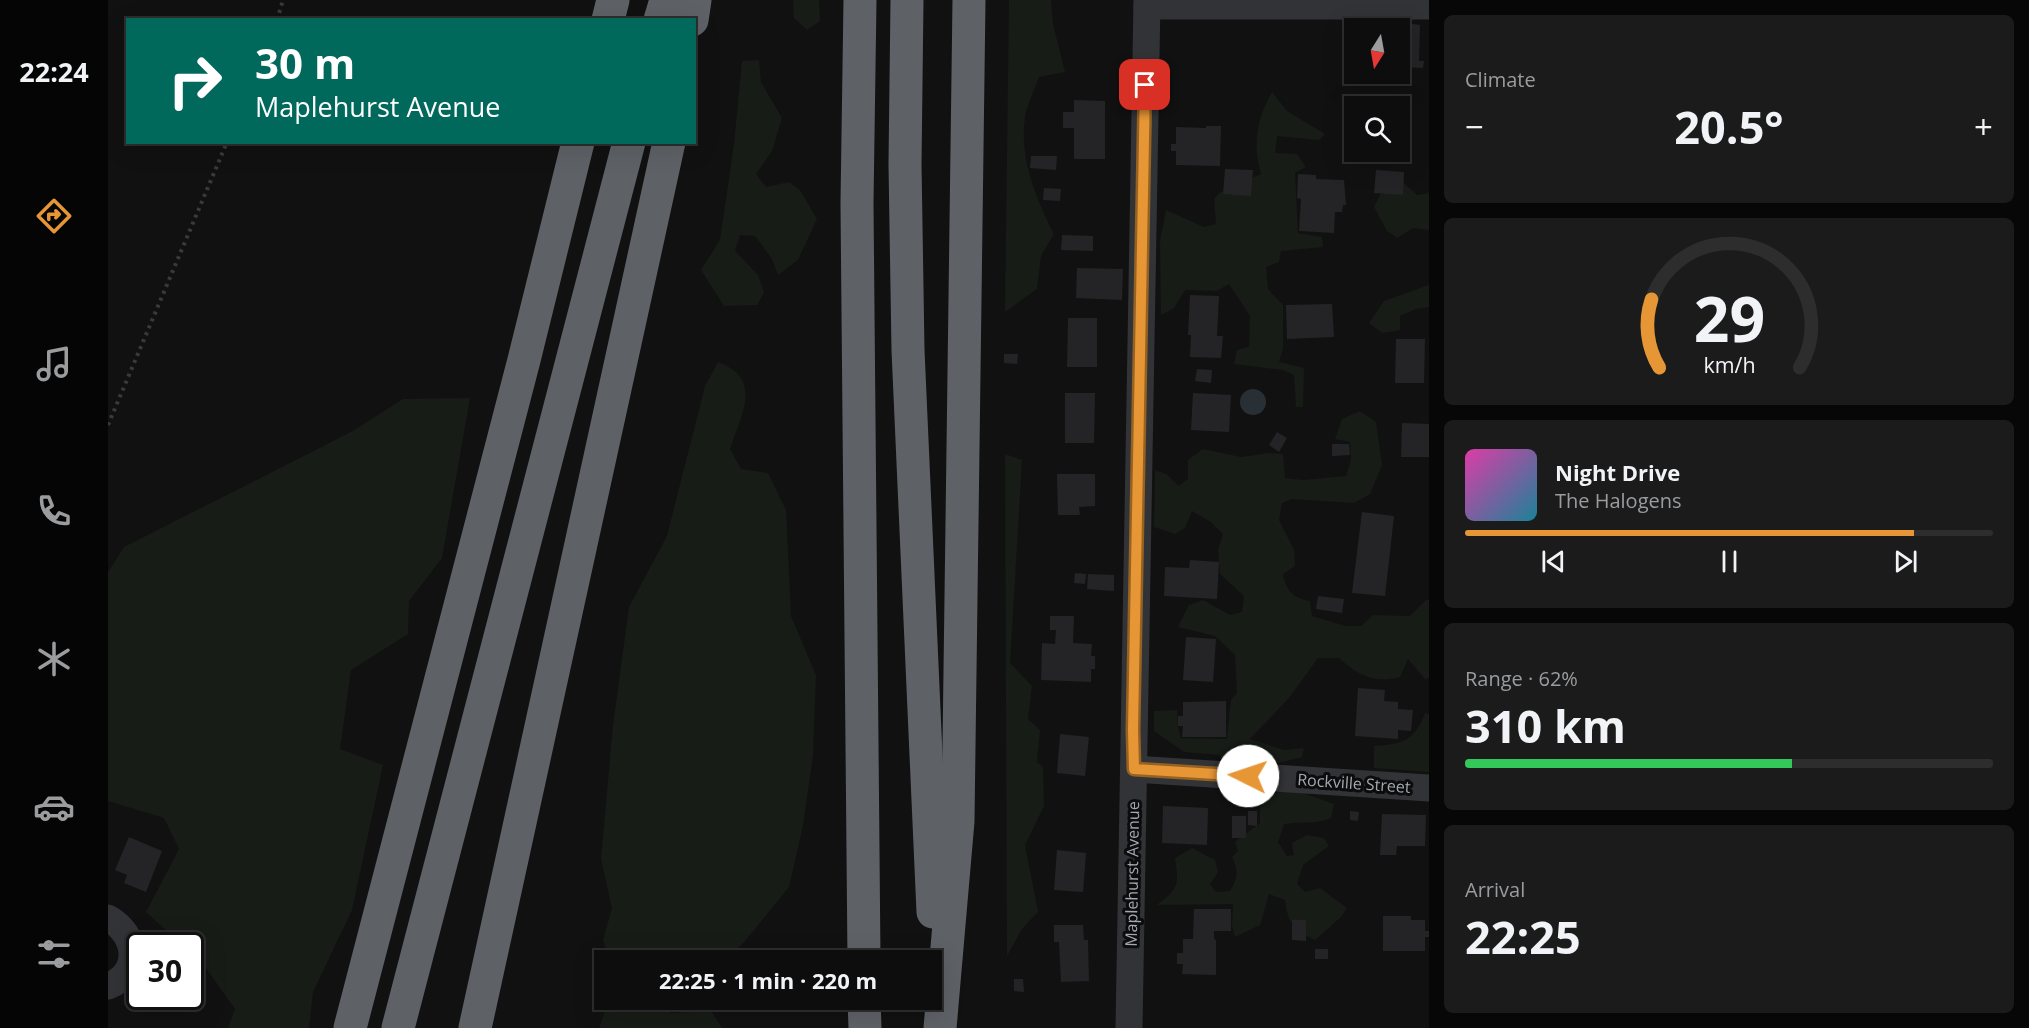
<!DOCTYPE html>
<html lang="en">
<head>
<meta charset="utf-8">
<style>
	:root { --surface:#0d0d0e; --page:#1b1b1c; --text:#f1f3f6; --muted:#9a9c9e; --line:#2d2d2e; --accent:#e69635 }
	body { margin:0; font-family:"Open Sans",sans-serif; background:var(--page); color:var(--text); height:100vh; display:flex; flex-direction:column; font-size:22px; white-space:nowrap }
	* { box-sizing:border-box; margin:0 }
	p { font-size:20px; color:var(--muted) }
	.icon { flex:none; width:33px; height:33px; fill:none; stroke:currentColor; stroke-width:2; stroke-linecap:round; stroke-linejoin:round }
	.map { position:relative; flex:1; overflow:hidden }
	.panel { display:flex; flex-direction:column; gap:15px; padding:15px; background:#070708; width:600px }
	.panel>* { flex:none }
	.top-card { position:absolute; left:18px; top:18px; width:570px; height:126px; border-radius:0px; box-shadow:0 6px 24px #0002,0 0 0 2px var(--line); background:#00695c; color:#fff; overflow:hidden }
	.needle { width:39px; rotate:191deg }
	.controls { position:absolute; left:1236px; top:18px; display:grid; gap:12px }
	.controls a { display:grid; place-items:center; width:66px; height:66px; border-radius:0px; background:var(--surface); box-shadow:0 6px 24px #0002,0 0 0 2px var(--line); font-size:30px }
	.speed { position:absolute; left:18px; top:932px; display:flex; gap:12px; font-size:30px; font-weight:700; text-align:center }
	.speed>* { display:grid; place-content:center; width:78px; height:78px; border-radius:50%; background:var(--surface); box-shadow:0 6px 24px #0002,0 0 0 2px var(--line); line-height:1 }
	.speed .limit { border:3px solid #111; border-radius:9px; background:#fff; color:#111 }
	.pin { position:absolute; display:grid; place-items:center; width:51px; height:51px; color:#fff; margin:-26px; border-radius:12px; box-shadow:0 3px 9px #0006 }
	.me { position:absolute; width:66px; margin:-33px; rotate:274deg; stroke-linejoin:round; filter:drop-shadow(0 0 4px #0008) }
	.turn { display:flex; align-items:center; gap:21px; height:126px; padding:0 30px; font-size:27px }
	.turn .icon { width:78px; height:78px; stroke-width:2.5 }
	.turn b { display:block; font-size:42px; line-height:51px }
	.big { font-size:45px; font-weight:700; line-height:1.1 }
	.panel .card { flex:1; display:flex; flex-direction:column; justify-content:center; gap:9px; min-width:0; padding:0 21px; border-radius:9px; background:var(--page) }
	.panel .dial { align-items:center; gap:0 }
	.dial svg { height:156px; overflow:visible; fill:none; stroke:var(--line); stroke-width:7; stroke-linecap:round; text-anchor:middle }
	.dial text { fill:var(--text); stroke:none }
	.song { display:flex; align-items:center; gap:18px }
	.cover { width:72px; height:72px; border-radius:9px; background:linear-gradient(135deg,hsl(320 70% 55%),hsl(190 70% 35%)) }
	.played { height:6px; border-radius:3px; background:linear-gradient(90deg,var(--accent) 85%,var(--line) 85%) }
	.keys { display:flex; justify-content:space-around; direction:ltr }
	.heat { display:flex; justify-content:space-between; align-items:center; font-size:33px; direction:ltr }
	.charge { height:9px; border-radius:4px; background:linear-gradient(90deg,#34c759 62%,var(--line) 0) }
	.trip { position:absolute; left:486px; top:950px; width:348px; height:60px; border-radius:0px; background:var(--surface); box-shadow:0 6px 24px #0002,0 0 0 2px var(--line); font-weight:700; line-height:60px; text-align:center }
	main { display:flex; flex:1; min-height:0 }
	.tabs { display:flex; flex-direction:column; width:108px; justify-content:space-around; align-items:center; background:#050506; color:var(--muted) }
	.tabs .icon { width:42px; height:42px }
	.tabs .on { color:var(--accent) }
	.tabs b { font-size:27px; color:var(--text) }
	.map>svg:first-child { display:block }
	.green { fill:#171c17 }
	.water { fill:#283035 }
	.building { fill:#242426 }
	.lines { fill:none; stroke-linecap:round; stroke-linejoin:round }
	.path { stroke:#383a3e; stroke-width:4; stroke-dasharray:3 4.5; stroke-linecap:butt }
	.minor { stroke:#323337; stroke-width:27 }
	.motorway { stroke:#5e6267; stroke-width:33 }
	.route-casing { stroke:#966222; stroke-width:15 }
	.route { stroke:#e69635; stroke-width:10 }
	.labels { text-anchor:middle; stroke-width:6; stroke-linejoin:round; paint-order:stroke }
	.street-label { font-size:16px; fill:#a3a9b2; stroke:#0c0c0d }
</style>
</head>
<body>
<main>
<nav class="tabs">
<b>22:24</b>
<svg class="icon on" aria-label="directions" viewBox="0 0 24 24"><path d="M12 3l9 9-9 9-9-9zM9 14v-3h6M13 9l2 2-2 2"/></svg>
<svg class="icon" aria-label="music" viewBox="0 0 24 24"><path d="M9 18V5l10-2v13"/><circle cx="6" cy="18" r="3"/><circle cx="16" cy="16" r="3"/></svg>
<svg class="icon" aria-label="phone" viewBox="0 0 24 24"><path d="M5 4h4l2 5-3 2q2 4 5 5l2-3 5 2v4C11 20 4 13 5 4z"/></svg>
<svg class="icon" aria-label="climate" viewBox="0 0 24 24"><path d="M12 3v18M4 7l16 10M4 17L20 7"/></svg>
<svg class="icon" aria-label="car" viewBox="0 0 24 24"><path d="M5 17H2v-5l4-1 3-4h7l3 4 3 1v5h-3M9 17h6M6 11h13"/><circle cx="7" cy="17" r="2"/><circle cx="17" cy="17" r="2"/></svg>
<svg class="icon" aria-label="filters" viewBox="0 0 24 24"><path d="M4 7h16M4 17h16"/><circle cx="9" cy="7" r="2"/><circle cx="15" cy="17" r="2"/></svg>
</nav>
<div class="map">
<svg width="1321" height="1028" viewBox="0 0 1321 1028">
	<rect width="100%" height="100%" fill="#111112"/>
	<g class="green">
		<polygon points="685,0 711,0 712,21 699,30 686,18"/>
		<path d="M901,0H943L945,24L957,72L931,77C927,89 919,104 917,117C911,158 928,198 946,234L933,256L929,289L897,312Z"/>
		<polygon points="651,60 653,82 674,118 664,151 648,174 658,187 681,182 692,190 709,219 690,260 670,275 664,259 647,236 632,235 627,251 650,275 656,293 649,305 616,306 593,270 612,240 626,144 634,61"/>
		<path d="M1164,92L1179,111L1217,134L1211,140L1169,136L1167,153L1189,154L1198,167L1187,173L1190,233L1214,237L1215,247L1173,251L1171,262L1158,267L1160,289L1175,305V349L1171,362L1196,368L1195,407H1188L1186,375L1175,370L1126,364L1129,350L1141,347L1142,316L1121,284L1109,291L1077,290L1066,308L1053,315L1052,241L1058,210L1096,227L1108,224L1106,199L1111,193L1153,174C1144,145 1149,118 1164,92Z"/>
		<polygon points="1289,177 1309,195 1321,193 1321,230 1305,228 1289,238 1279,231 1266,207 1277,185"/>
		<polygon points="1321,285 1321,307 1308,309 1292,316 1292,330 1274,333 1261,323 1276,301"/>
		<path d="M610,362C656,379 633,415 622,449L633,469L660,473L678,510L683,616L708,675L705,755L695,826L681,887L637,941L618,960H502L495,940L504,908L493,859L505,725L521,607L559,536L597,386Z"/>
		<polygon points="362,398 334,558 301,601 300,634 243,670 232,749 275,765 244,910 205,992 201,1028 120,1028 127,1009 95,964 83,953 82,945 74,945 38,912 71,849 56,818 0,801 0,572 16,547 243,432 295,399"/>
		<path d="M1252,411L1268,422L1274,465L1262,494L1246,503L1184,499L1174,503L1171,520L1186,550L1187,566L1175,574C1178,591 1185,598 1202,601L1204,616L1238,626H1253L1265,615L1302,616L1318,600H1321V678L1317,679L1300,659L1292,677C1267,684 1249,675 1231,658H1210L1181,698L1142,739L1176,750L1196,748L1194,757L1167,764L1116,762L1111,755L1076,752L1046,731V711L1069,710L1070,727L1073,738L1119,739L1123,700L1129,693L1127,655L1107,636L1070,627L1081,605L1095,600L1122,615L1134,612L1136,596L1112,574L1110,550L1115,534L1103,522L1084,511L1077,528L1067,534L1046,527L1047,470L1058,474L1071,486L1080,479V460L1095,449L1133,457L1161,453L1175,454L1177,478L1195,480L1238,476L1243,460L1242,442L1227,439L1234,419Z"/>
		<polygon points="897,454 914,460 902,663 924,686 920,719 932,730 929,762 935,767 936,806 917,845 930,912 914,929 899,956"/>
		<path d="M1317,713L1321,714V772L1266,768V746C1294,744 1306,742 1317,713Z"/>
		<path d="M1190,791L1226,804L1223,818C1208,825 1193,821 1176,824L1170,842L1179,856L1186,855L1184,843L1199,835L1216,838L1221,846L1195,865L1189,884L1197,892L1212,888L1239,908L1233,917L1207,940C1186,930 1180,924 1177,900L1161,894L1152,925L1127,937L1124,927L1125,904L1049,905C1071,888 1071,885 1067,858L1084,848L1107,860L1110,872L1102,884L1108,892L1122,891C1130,877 1131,872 1124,857L1130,851L1127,842L1152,823V804L1160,793Z"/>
		<polygon points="501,999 562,999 562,1013 603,1011 614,1028 491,1028"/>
	</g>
	<circle class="water" cx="1145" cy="402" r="13"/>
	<g class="building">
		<polygon points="1254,19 1278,20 1278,28 1253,28"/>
		<polygon points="1283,21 1312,25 1311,61 1316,61 1315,68 1292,67 1292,28 1283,28"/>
		<polygon points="966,100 997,101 997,159 966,159 966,128 955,128 955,112 966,112"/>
		<polygon points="1098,126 1113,126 1112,166 1068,165 1068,151 1063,151 1063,144 1068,144 1068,127 1098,128"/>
		<polygon points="923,156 949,156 948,170 922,168"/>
		<polygon points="1117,169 1145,170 1143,196 1115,194"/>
		<polygon points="1268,170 1296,172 1295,195 1266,193"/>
		<polygon points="1190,174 1208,175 1208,179 1236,180 1238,205 1235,205 1234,212 1227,212 1226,233 1191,231 1193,199 1189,198"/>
		<polygon points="936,188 953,189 952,201 935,200"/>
		<polygon points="954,235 985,236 985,251 953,250"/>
		<polygon points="969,268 1015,269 1014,300 968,298"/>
		<polygon points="1082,295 1111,296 1109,336 1115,336 1113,358 1082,357 1083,335 1080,335"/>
		<polygon points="1224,304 1226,337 1179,339 1178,305"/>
		<polygon points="960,318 989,318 989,367 959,367"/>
		<polygon points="1288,339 1317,339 1316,383 1287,383"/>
		<polygon points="896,354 910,354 909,364 896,363"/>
		<polygon points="1089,369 1104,370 1103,383 1087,381"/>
		<polygon points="957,393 987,393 986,443 957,443"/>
		<polygon points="1085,393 1123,395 1121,432 1083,430"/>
		<polygon points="1294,423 1321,424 1321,457 1293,457"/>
		<polygon points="1169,432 1179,438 1171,452 1161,445"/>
		<polygon points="1224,444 1241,444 1242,455 1224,456"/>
		<polygon points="949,474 987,474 987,506 971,507 972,515 950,515"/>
		<polygon points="1254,512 1286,516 1277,596 1244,593"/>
		<polygon points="1082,560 1111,562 1109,599 1056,596 1057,567 1081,568"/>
		<polygon points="967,573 978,574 977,584 966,583"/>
		<polygon points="980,574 1006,575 1006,591 979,589"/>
		<polygon points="1210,596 1236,599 1234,613 1208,609"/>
		<polygon points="942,616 966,616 965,643 984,644 983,656 987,656 987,669 983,669 983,682 933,680 934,643 947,644 948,630 942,630"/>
		<polygon points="1078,637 1108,639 1105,682 1075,680"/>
		<polygon points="1250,688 1277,690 1276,701 1290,702 1290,709 1305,710 1303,731 1290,730 1290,739 1247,736"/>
		<polygon points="1118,701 1118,737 1074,737 1075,726 1070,726 1070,716 1075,716 1075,702"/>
		<polygon points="952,734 981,737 977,776 949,773"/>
		<polygon points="1055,806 1100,808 1099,845 1054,843"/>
		<polygon points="1140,811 1149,811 1149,826 1140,825"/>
		<polygon points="1242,811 1251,812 1250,821 1242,820"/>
		<polygon points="1274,814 1318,815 1317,846 1289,846 1288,855 1272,855"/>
		<rect x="1124" y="816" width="14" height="22"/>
		<polygon points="21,837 54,851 38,892 16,883 19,875 7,870"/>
		<polygon points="949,850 978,853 975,892 946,890"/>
		<polygon points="1086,909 1123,909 1123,931 1106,931 1106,939 1108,940 1108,975 1074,974 1075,964 1069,964 1069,953 1075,953 1075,939 1085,939"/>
		<polygon points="1275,916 1303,916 1303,920 1317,920 1317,931 1321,931 1321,937 1317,937 1317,951 1275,951"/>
		<polygon points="1184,920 1198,920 1198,941 1184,940"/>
		<polygon points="946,925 975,925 976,940 980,940 981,981 953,982 951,942 946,942"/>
		<rect x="1207" y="949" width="13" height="10"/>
		<polygon points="906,979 915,979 916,992 906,991"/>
	</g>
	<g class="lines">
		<g class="path">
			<polyline points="169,20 175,0"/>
			<polyline points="0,425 119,142"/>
		</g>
		<g class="minor">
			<polyline points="1039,6 1321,6"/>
			<polyline points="1026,769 1321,788"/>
			<path d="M0,918C29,934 35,973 0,986"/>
			<polyline points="1021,1028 1039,0"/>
		</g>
		<g class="motorway">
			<polyline points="752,0 749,203 756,960"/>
			<polyline points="799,0 797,164 800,350 825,912"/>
			<polyline points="500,20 505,0"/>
			<polyline points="552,20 558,0"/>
			<polyline points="584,20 587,0"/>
			<polyline points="756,999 757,1028"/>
			<polyline points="242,1028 416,360 470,142"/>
			<polyline points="290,1028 521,142"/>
			<polyline points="367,1028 561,142"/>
			<polyline points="832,1028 850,821 861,0"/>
		</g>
	</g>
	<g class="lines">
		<g class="route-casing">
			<polyline id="route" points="1037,85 1025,730 1026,769 1140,776"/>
		</g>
		<use href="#route" class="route"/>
	</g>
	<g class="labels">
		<g class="street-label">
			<text transform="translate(1246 783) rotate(4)" y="6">Rockville Street</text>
			<text transform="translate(1024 874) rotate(-89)" y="6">Maplehurst Avenue</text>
		</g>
	</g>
</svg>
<div class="controls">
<a><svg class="needle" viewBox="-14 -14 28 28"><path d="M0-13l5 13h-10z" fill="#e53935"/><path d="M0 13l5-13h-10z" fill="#9a9c9e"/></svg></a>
<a><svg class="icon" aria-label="search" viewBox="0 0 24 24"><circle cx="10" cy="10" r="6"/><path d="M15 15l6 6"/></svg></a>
</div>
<div class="speed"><div class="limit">30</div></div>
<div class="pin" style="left:1037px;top:85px;background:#d93025"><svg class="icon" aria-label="arrive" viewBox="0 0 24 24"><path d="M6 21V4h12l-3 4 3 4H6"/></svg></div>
<svg class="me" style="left:1140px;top:776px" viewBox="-20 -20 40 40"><circle r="19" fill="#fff"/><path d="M0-13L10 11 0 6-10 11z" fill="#e69635"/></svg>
<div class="trip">22:25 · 1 min · 220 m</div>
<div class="top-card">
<div class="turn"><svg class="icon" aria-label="right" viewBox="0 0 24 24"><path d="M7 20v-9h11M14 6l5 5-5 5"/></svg><div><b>30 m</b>Maplehurst Avenue</div></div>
</div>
</div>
<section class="panel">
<div class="card"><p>Climate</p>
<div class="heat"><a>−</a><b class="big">20.5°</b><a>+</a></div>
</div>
<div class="card dial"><svg viewBox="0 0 100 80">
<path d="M14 69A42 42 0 1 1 86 69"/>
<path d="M14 69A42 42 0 0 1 10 34" stroke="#e69635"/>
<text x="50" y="56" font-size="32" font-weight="700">29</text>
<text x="50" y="72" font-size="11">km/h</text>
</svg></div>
<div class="card">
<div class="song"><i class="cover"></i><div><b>Night Drive</b><p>The Halogens</p></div></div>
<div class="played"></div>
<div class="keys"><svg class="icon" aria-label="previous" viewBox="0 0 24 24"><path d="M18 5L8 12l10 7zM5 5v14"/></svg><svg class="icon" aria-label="pause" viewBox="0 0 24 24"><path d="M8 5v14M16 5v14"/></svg><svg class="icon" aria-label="next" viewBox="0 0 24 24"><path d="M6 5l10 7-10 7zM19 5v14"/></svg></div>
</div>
<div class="card"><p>Range · 62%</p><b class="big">310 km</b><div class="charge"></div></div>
<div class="card"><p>Arrival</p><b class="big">22:25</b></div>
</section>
</main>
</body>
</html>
